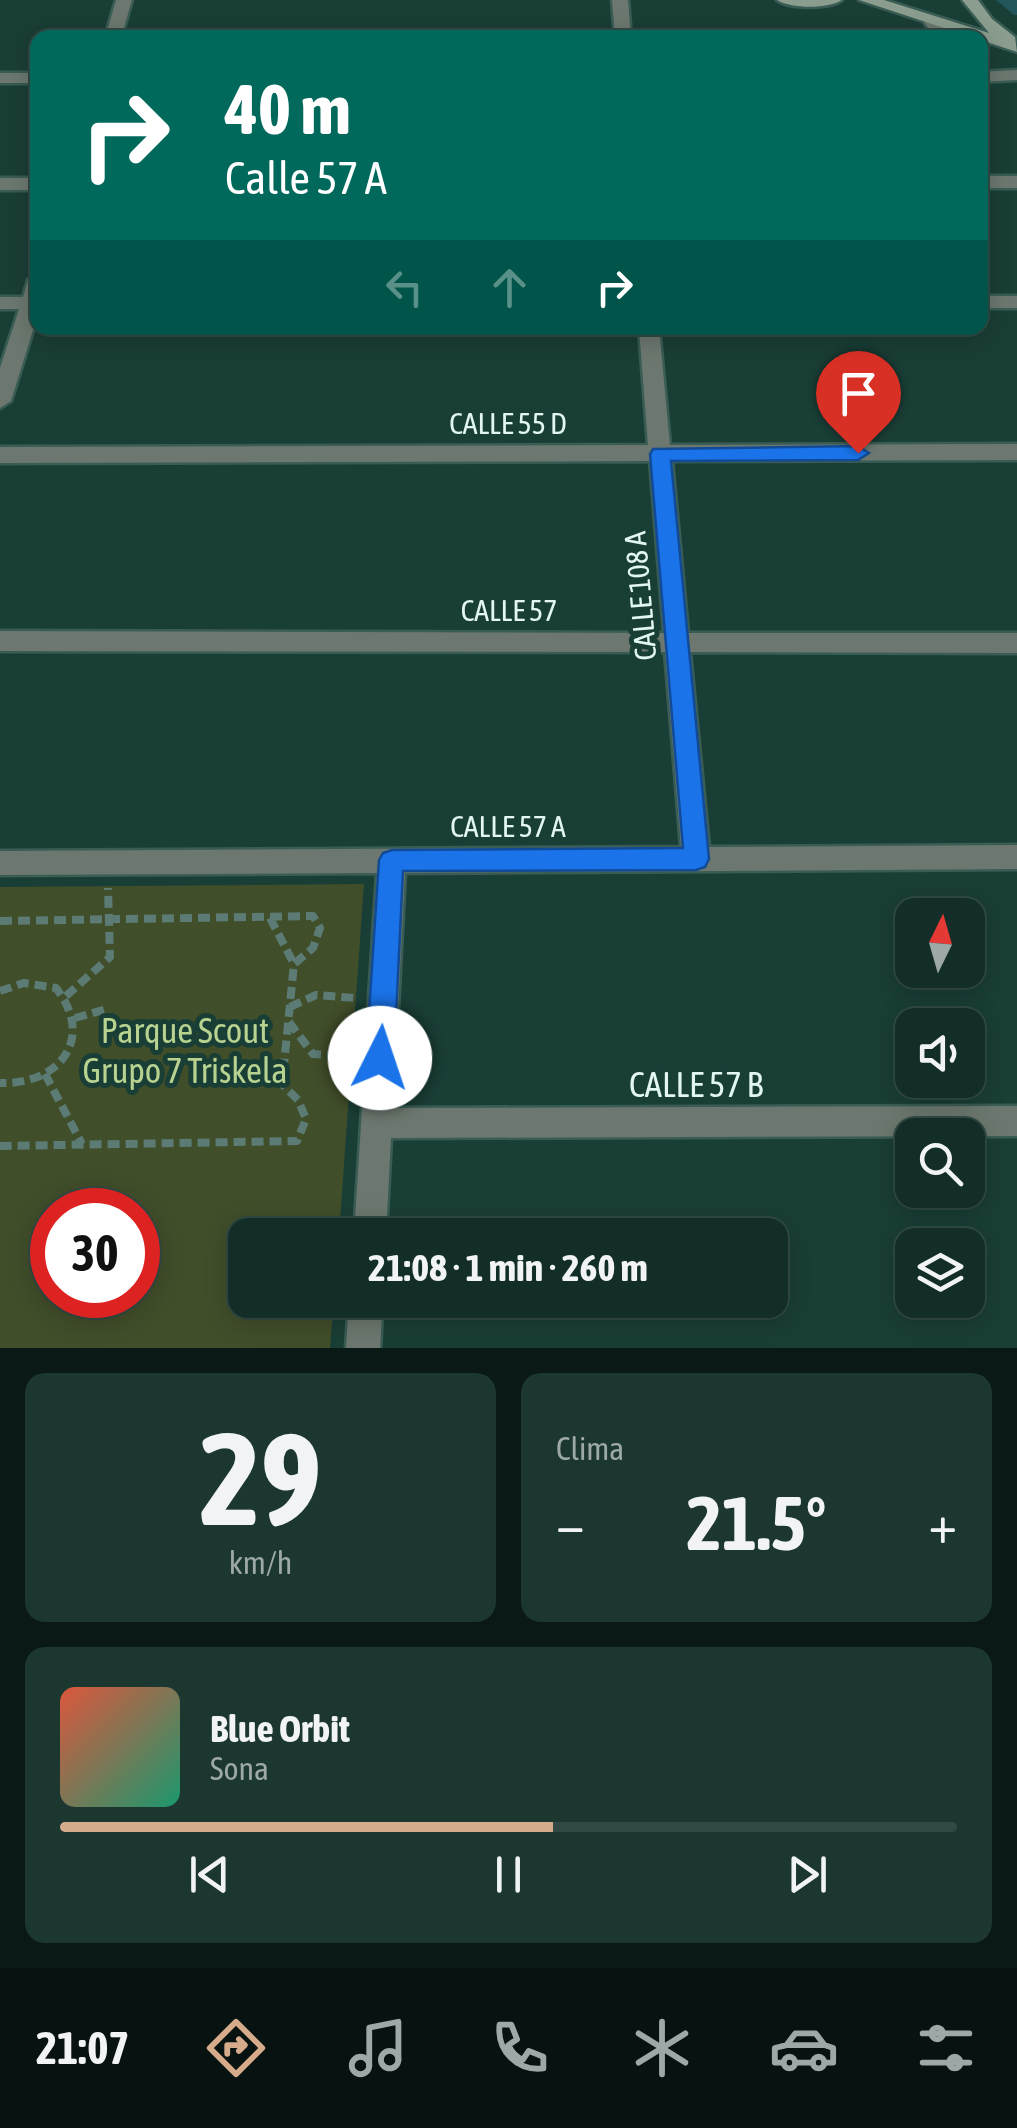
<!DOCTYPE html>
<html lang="es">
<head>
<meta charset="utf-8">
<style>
	:root { --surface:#132e28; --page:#1c3630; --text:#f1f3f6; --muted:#9da8a8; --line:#324a45; --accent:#d6ab8b }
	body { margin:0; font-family:"Asap Condensed",sans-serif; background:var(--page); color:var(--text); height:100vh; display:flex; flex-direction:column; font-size:38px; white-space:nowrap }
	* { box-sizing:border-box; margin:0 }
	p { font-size:32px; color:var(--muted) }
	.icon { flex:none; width:55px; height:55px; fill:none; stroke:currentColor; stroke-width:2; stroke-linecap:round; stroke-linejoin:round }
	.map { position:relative; height:1348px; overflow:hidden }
	.details { display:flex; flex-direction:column; gap:25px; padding:25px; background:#0a1916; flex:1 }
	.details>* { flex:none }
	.hud { position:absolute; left:30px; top:30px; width:958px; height:305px; border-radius:20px; box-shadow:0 5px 25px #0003,0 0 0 2px var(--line); background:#00695c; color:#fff; overflow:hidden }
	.needle { width:65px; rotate:5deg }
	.controls { position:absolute; left:895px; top:898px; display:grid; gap:20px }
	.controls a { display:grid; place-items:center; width:90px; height:90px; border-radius:20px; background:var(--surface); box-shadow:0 5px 25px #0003,0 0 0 2px var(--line); font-size:50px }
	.speed { position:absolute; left:30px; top:1188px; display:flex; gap:20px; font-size:50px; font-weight:700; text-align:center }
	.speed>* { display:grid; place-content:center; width:130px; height:130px; border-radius:50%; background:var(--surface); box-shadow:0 5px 25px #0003,0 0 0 2px var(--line); line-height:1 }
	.speed .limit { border:15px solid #d22; background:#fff; color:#111 }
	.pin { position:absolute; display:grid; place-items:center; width:85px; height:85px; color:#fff; margin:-102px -42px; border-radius:50% 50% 50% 0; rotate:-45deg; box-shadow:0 0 10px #0007 }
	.pin .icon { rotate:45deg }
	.me { position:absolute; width:110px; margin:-55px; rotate:4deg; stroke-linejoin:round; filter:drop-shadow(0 0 8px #0008) }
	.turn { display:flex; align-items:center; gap:35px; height:210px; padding:0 30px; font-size:45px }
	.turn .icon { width:130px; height:130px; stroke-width:2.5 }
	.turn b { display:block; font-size:70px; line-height:85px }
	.lanes { display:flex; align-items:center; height:95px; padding:0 30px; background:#0003; justify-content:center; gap:50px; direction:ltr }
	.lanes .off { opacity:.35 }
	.big { font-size:75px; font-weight:700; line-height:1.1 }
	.details .widget { flex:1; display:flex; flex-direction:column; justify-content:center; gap:15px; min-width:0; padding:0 35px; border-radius:20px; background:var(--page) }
	.details .dial { align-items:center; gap:0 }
	.dial b { font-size:130px; line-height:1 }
	.song { display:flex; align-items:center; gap:30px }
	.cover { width:120px; height:120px; border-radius:15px; background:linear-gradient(135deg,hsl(10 70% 55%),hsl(160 70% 35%)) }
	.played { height:10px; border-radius:5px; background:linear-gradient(90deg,var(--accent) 55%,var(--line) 55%) }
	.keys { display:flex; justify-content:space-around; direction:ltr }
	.heat { display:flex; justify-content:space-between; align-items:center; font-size:55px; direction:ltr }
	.details .tiles { flex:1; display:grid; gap:25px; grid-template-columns:1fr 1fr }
	.widget:last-child { grid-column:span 2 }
	.trip { position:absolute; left:228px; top:1218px; width:560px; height:100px; border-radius:20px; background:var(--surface); box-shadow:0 5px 25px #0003,0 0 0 2px var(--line); font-weight:700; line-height:100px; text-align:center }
	.tab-bar { display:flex; height:160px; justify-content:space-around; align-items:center; background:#081210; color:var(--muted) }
	.tab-bar .icon { width:70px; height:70px }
	.tab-bar .on { color:var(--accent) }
	.tab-bar b { font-size:45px; color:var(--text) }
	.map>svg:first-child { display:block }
	.green { fill:#414e2a; fill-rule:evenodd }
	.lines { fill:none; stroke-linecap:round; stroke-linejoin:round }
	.street-casing { stroke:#395c54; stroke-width:5 }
	.secondary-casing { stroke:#395c54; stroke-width:5 }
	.path { stroke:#5b7b74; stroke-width:8; stroke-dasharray:12 6; stroke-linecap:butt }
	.street { fill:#6c786f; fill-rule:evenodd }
	.secondary { fill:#8a9d8e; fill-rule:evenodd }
	.wall { fill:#22565b }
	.route { fill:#1a73e8; stroke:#114b97; stroke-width:2.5 }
	.labels { text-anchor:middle; stroke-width:10; stroke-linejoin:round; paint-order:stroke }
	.street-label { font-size:30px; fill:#e2f7f1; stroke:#193e36 }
	.near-park-label { font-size:35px; fill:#b8d290; stroke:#193e36 }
	.near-street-label { font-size:35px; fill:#e2f7f1; stroke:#193e36 }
</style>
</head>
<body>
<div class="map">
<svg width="1017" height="1348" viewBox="0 0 1017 1348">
	<rect width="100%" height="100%" fill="#193e36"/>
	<path class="green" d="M364,884L339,1235H245V1300H334L330,1348H0V887ZM52,1210H138V1295H52Z"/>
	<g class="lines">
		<g class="street-casing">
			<g id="street">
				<polygon points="116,0 132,0 121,38 105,38"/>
				<polygon points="612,0 628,0 631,38 615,38"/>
				<polygon points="932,17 938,19 952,38 935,38 924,22"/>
				<polygon points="1017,70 1017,80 980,82 980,72"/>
				<rect x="0" y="73" width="38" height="10"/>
				<rect x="980" y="176" width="37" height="12"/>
				<rect x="0" y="178" width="38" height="12"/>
				<polygon points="38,274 38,314 11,401 0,408 0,368 19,309 0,309 0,297 23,297 28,280"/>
				<rect x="980" y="296" width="37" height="12"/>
				<polygon points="639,328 659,328 670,445 1017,444 1017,460 672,461 688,633 1017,633 1017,653 690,652 709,847 1017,845 1017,869 405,873 393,1108 1017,1106 1017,1136 391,1138 386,1235 354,1235 377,873 0,875 0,851 681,847 665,652 0,651 0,631 664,633 650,461 0,463 0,447 648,445"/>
				<polygon points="349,1300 383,1300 380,1348 346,1348"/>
			</g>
		</g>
		<g class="secondary-casing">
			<g id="secondary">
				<path d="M777,0H842C829,9 790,9 777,0Z"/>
				<polygon points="859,0 884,0 989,33 962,0 978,0 992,19 1015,37 1017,52"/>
			</g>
		</g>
		<g class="path">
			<polyline points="270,918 294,964"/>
			<polyline points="0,921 313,916 320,928 313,948 294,964 282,1084 298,1100 306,1119 297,1141 0,1146"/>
			<path d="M0,991L24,983L56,988C96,1039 59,1085 0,1083"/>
			<polyline points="66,996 110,957 108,888"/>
			<polyline points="290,1007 316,995 355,998"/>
			<polyline points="75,1018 107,1009"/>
			<polyline points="289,1022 313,1054 350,1056"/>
			<polyline points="45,1074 82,1144"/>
		</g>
		<use href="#street" class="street"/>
		<use href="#secondary" class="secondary"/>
	</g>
	<polygon class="wall" points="996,0 1017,0 1017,15 1014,15"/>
	<polygon class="route" points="858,446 869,453 858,460 671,461 709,859 705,867 696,870 403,871 394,1058 390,1067 380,1071 370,1067 366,1058 379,860 383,853 392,850 683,848 650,454 653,449"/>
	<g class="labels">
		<g class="street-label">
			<text x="508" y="434">CALLE 55 D</text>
			<text transform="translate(641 596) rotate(-95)" y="10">CALLE 108 A</text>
			<text x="509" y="621">CALLE 57</text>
			<text x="508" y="837">CALLE 57 A</text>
		</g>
		<g class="near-park-label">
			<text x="185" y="1043">Parque Scout<tspan x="185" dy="40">Grupo 7 Triskela</tspan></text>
		</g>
		<g class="near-street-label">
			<text x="696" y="1097">CALLE 57 B</text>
		</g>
	</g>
</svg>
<div class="controls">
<a><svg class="needle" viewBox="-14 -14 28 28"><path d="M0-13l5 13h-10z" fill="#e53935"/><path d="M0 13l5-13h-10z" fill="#9da8a8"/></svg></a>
<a><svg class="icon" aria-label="sound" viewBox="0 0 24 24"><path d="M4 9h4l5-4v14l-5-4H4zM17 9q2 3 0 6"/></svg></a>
<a><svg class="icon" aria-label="search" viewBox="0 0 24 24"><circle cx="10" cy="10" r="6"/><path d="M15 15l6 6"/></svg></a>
<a><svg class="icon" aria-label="layers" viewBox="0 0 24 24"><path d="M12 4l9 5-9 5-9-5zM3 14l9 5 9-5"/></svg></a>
</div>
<div class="speed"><div class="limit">30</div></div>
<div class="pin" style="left:858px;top:453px;background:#d93025"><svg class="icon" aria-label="arrive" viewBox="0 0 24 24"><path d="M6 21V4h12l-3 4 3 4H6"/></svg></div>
<svg class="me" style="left:380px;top:1058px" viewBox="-20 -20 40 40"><circle r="19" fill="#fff"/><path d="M0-13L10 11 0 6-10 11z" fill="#1a73e8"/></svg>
<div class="trip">21:08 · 1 min · 260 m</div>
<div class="hud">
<div class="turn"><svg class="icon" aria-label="right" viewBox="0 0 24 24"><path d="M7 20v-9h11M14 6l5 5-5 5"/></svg><div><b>40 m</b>Calle 57 A</div></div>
<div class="lanes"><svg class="icon off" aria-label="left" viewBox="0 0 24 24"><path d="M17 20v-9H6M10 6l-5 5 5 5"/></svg><svg class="icon off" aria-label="ahead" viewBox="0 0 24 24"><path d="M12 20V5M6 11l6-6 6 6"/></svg><svg class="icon" aria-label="right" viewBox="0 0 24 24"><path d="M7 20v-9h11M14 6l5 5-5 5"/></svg></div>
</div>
</div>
<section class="details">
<div class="tiles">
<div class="widget dial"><b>29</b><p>km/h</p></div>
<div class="widget"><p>Clima</p>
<div class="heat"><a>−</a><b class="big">21.5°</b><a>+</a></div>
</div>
<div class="widget">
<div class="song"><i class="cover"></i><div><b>Blue Orbit</b><p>Sona</p></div></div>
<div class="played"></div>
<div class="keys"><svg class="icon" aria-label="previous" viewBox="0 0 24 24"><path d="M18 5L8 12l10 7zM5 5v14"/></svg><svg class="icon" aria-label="pause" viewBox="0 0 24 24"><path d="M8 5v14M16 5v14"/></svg><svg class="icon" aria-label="next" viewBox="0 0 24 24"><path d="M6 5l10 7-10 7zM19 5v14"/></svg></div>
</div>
</div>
</section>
<nav class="tab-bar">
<b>21:07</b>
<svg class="icon on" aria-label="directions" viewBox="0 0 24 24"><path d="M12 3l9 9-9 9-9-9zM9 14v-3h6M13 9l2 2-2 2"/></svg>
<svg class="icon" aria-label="music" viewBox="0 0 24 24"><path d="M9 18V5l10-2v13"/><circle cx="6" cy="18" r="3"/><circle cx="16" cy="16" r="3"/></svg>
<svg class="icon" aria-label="phone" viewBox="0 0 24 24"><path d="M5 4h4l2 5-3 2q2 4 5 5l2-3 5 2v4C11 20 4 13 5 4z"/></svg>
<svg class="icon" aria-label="climate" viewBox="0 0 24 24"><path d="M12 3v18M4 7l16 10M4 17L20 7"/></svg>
<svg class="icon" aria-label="car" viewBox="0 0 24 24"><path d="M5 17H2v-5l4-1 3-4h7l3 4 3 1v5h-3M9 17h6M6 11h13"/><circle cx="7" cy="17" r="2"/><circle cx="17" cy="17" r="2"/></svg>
<svg class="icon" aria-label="filters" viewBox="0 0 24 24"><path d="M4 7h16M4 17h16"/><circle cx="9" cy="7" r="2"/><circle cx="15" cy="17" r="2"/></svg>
</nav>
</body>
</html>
